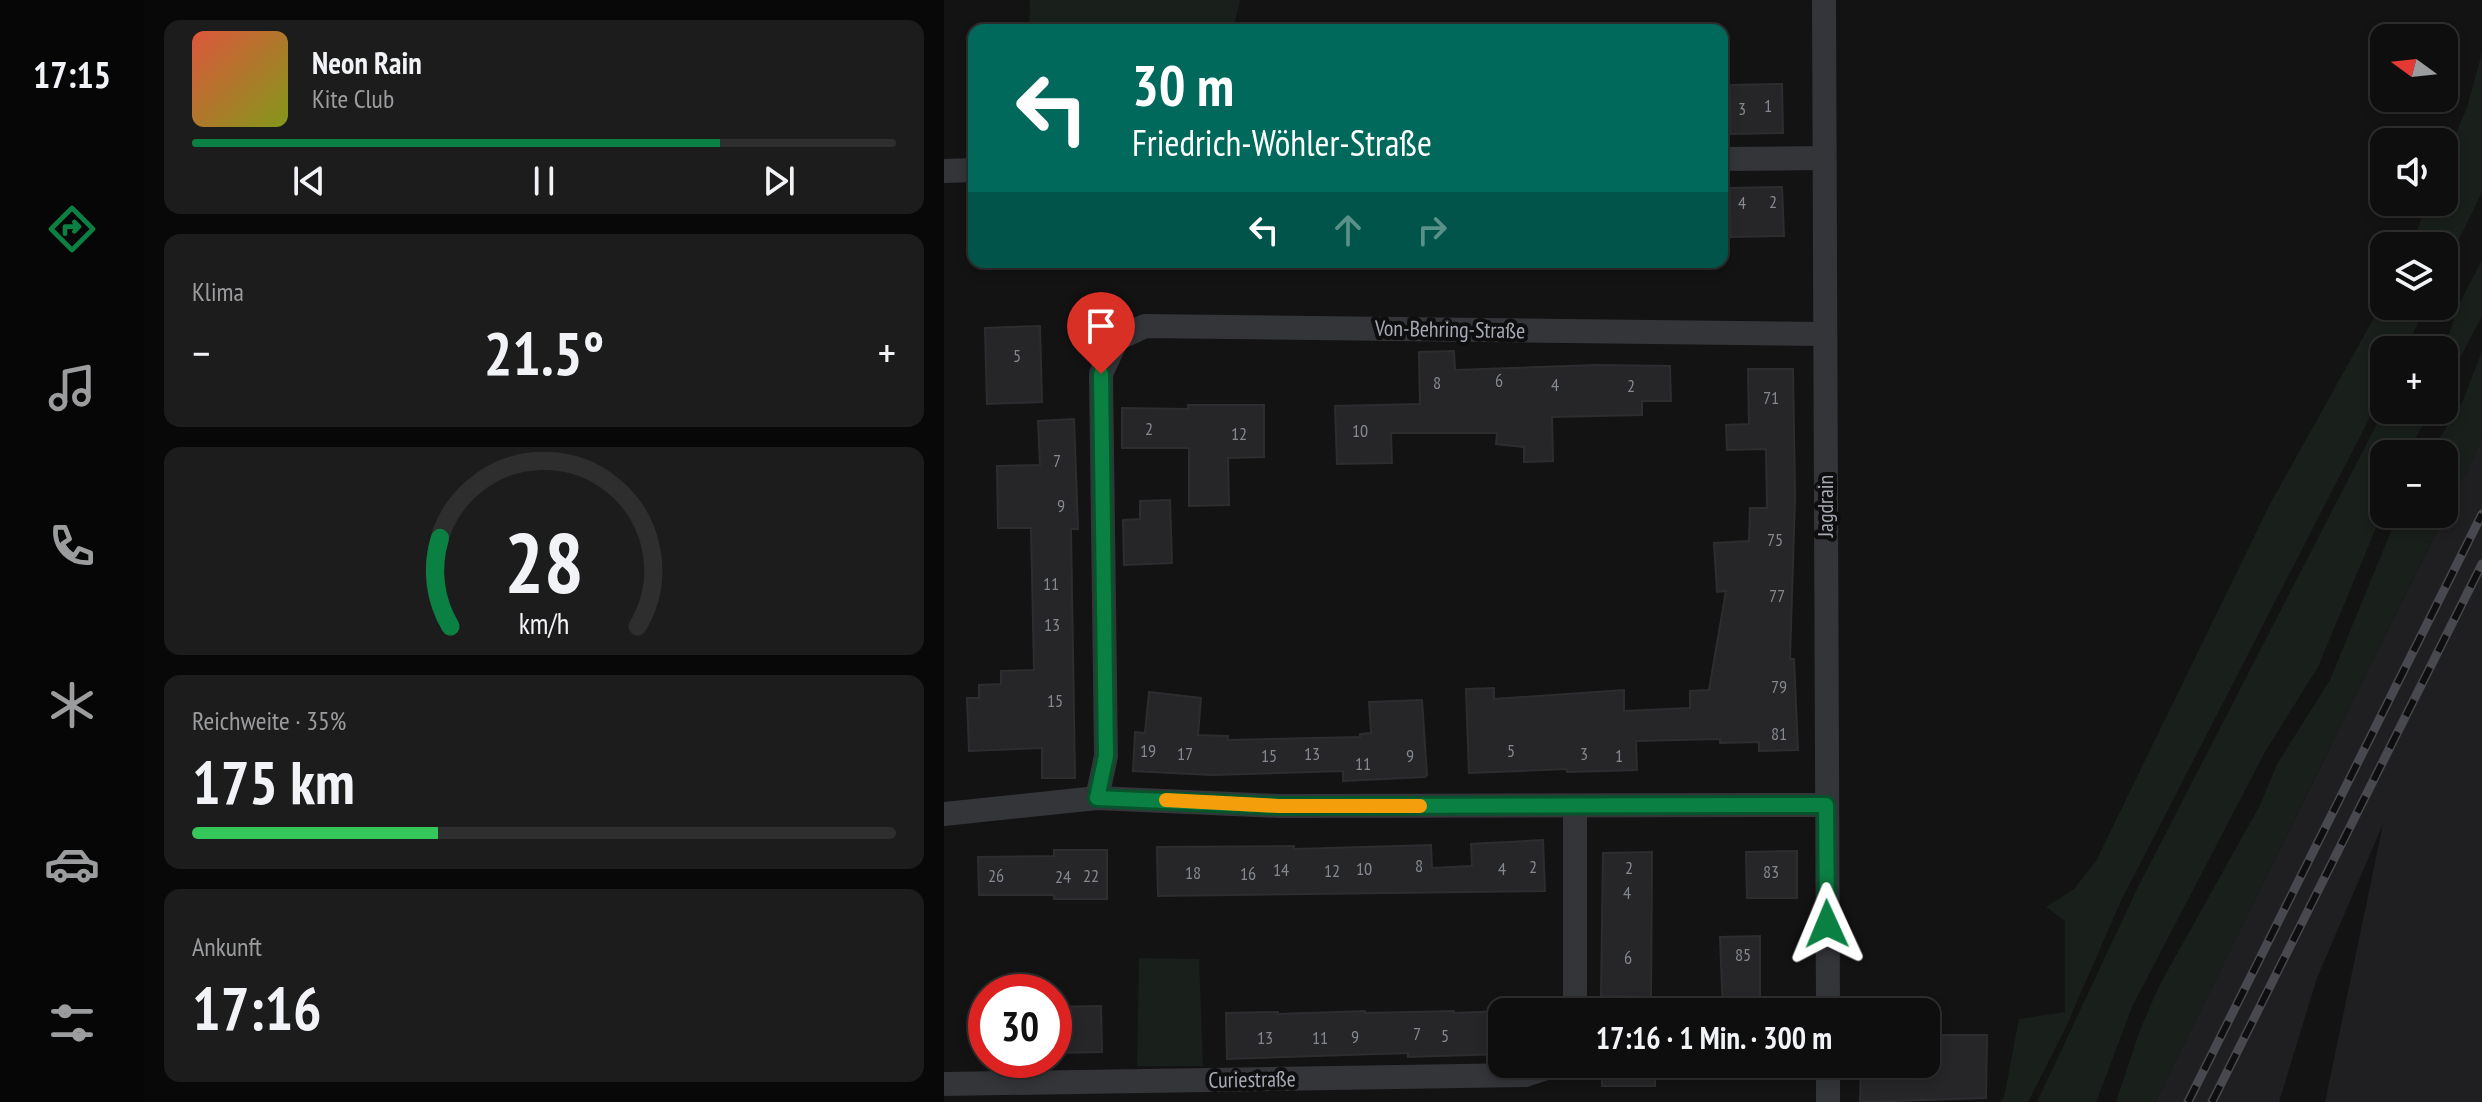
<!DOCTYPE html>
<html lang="de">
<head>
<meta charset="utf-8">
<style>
	:root { --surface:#0e0e0f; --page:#1c1c1d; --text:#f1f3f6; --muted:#9b9c9e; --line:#2e2e2f; --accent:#0b8043 }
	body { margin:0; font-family:"PT Sans Narrow",sans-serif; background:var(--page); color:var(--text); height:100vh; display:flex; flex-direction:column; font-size:30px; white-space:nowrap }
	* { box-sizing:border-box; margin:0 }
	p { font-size:26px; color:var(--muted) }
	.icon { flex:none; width:44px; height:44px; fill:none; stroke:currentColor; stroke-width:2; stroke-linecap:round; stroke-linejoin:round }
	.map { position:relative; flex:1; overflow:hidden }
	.side { display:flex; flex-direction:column; gap:20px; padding:20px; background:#080808; width:800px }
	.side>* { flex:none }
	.banner { position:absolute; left:24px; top:24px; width:760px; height:244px; border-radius:16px; box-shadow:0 4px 12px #0003,0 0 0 2px var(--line); background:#00695c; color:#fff; overflow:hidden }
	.needle { width:52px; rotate:285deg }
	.tools { position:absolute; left:1426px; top:24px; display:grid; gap:16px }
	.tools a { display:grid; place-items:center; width:88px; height:88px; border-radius:16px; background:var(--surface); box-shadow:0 4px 12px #0003,0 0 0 2px var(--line); font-size:40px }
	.speed { position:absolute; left:24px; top:974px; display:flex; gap:16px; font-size:40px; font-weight:700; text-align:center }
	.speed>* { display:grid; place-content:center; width:104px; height:104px; border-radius:50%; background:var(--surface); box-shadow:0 4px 12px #0003,0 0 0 2px var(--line); line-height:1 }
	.speed .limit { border:12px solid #d22; background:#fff; color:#111 }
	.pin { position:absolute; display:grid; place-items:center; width:68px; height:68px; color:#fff; margin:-82px -34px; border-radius:50% 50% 50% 0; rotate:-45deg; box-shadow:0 0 8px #0007 }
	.pin .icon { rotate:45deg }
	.me { position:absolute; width:88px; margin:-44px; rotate:359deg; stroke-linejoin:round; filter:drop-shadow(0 0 6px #0008) }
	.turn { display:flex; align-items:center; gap:28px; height:168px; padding:0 32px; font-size:36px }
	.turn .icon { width:104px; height:104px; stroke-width:2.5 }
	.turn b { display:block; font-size:56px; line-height:68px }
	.lanes { display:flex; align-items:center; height:76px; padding:0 32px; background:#0003; justify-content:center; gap:40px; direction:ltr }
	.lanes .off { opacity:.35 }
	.big { font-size:60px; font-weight:700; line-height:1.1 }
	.side .tile { flex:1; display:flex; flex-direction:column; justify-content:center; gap:12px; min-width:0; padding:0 28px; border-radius:16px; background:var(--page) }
	.side .dial { align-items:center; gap:0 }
	.dial svg { height:208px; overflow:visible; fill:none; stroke:var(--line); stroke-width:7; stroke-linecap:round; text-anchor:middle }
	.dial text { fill:var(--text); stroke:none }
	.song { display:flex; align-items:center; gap:24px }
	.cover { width:96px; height:96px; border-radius:12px; background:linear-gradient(135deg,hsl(10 70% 55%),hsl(70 70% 35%)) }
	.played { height:8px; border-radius:4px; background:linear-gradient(90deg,var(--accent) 75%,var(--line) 75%) }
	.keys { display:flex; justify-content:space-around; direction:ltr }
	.heat { display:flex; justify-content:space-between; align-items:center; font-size:44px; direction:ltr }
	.charge { height:12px; border-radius:6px; background:linear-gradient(90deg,#34c759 35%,var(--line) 0) }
	.trip { position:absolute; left:544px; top:998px; width:452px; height:80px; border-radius:16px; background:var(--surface); box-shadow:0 4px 12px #0003,0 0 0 2px var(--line); font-weight:700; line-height:80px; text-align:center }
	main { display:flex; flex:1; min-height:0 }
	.menu { display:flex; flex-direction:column; width:144px; justify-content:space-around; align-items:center; background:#060606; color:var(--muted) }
	.menu .icon { width:56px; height:56px }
	.menu .on { color:var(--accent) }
	.menu b { font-size:36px; color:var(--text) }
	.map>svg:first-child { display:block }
	.built { fill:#1f1f21 }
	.green { fill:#191f1a }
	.building { fill:#262628; stroke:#2d2d30; stroke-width:2 }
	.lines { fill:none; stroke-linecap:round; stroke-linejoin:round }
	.street { stroke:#343539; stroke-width:24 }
	.rail-casing { stroke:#47494e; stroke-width:9 }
	.rail { stroke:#0e0e0f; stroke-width:6; stroke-dasharray:18; stroke-linecap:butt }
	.route-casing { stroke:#07532c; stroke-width:20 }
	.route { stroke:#0b8043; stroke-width:14 }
	.slow { stroke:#f59e0b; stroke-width:14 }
	.labels { text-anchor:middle; stroke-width:8; stroke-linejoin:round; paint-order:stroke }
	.number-label { font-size:18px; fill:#848890 }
	.street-label { font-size:22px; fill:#a5a9b4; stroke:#0e0e0f }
</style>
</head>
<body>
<main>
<nav class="menu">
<b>17:15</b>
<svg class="icon on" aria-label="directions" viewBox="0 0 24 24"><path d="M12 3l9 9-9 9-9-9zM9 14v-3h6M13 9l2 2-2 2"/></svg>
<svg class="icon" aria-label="music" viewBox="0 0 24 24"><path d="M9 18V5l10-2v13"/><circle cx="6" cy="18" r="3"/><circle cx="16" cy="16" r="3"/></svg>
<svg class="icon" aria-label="phone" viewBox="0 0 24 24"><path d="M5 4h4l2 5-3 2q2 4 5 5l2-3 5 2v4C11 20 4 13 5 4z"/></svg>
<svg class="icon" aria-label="climate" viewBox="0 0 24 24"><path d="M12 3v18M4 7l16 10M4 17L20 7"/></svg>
<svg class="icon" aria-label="car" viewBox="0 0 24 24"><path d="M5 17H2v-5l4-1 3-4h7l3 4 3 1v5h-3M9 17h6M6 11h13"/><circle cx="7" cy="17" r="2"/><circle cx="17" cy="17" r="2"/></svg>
<svg class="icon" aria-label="filters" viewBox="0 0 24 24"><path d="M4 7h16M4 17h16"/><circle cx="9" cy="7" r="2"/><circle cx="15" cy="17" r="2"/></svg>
</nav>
<section class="side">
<div class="tile">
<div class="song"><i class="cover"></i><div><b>Neon Rain</b><p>Kite Club</p></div></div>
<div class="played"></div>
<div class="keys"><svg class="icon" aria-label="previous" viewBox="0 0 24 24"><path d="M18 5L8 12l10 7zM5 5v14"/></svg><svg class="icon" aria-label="pause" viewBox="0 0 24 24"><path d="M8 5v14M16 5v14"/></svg><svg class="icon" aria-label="next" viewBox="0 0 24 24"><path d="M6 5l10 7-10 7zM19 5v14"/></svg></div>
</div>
<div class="tile"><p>Klima</p>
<div class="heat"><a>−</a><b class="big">21.5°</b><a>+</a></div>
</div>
<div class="tile dial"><svg viewBox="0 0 100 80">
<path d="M14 69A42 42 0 1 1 86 69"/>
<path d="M14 69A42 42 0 0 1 10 35" stroke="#0b8043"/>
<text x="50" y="56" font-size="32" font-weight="700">28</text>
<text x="50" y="72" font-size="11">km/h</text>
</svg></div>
<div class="tile"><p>Reichweite · 35%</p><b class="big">175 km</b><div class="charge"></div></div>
<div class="tile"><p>Ankunft</p><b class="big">17:16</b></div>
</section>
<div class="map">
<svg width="1538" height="1102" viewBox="0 0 1538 1102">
	<rect width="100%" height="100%" fill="#131314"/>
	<polygon class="built" points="1538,439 1538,1102 1381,1102 1439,824 1373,978 1335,1102 1211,1102"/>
	<g class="green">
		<polygon points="86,0 296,0 289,30 85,30"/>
		<polygon points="1538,53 1538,192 1500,270 1500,246 1467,246 1484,202 1500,202 1500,164 1523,107"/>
		<polygon points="1538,260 1538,316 1500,389 1500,350 1493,350 1503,340 1514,306"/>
		<polygon points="1440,300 1440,306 1482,306 1461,350 1440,350 1440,390 1177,901 1121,1029 1084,1102 1056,1102 1060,1097 1075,1019 1121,1012 1121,921 1102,907 1130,889 1152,861 1326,504"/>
		<polygon points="1538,351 1538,439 1211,1102 1172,1102 1196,1030 1215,986 1316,805 1333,764 1386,680 1454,514 1500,514 1500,454 1486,454 1519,400"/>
		<polygon points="1440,410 1488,410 1462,454 1440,454 1440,509 1374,667 1321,752 1189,1005 1152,1102 1093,1102 1192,891"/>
		<polygon points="195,958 255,959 259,1066 193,1066"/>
	</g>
	<g class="building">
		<polygon points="838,84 839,133 787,134 786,85"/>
		<polygon points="838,187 840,236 787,237 786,188"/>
		<polygon points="96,326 98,402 43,404 41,328"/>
		<polygon points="510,351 511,370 653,365 726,366 727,401 698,401 698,415 608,417 609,461 580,462 580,447 552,444 553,433 447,433 448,463 393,464 391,406 476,404 475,352"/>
		<polygon points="804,369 849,369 851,497 846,659 850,659 854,750 815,751 815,742 776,743 776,739 692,741 693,770 623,772 622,769 525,773 522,689 550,688 550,699 680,690 680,711 746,708 746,691 765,690 782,591 773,592 770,543 805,541 806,508 823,508 822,449 783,450 782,425 805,424"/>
		<polygon points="244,405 320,405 320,457 284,458 285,505 245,506 245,448 178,448 178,408 244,409"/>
		<polygon points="130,419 134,529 127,529 131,778 98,778 98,748 25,751 23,698 35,698 35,685 57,684 57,671 90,670 87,528 54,528 53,466 96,465 94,421"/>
		<polygon points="226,500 228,563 180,565 179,520 196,519 196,501"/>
		<polygon points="205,692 257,698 254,735 284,736 284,740 416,737 416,734 427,733 425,702 478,700 483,775 481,777 399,781 399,771 268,775 189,771 191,732 201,733"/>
		<polygon points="599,840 601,891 214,896 213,847 350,846 350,849 487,845 488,868 528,866 527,844"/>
		<polygon points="110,850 163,850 163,899 110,899 110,895 35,895 34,857 110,856"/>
		<polygon points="853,851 853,898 803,898 802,852"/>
		<polygon points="708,852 707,997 657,996 659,853"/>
		<polygon points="816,936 816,1012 779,1012 776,937"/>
		<polygon points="157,1006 158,1052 110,1053 110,1007"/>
		<polygon points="421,1011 421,1013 510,1011 510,1013 558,1011 558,1054 464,1057 464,1053 283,1059 282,1013 334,1012 334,1014"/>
		<polygon points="982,1035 1043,1035 1042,1098 916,1102 917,1064 982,1064"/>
		<rect x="658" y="1064" width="53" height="22"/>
	</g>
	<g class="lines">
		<g class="street">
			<polyline points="880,0 884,1012"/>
			<polyline points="778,159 880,158"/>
			<polyline points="0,171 30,170"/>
			<polyline points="153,798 162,756 157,374 173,339 201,326 880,334"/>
			<polyline points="0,814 153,798 335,806 882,805"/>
			<polyline points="631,1012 631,806"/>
			<polyline points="884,1064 884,1102"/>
			<polyline points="0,1084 581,1075 614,1064"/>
		</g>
		<g class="rail-casing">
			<g id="rail">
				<polyline points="1244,1102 1538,514"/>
				<polyline points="1268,1102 1538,564"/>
			</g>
		</g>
		<use href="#rail" class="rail"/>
	</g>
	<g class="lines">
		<g class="route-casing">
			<polyline id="route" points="157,374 162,756 153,798 335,806 882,805 883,924"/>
		</g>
		<use href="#route" class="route"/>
		<polyline class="slow" points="222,800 335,806 476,806"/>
	</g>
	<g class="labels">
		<g class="number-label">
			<text x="824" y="112">1</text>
			<text x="798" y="115">3</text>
			<text x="829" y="208">2</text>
			<text x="798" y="209">4</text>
			<text x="73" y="362">5</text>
			<text x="555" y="387">6</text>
			<text x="493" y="389">8</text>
			<text x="611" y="391">4</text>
			<text x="687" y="392">2</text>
			<text x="827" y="404">71</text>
			<text x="205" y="435">2</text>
			<text x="416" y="437">10</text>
			<text x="295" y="440">12</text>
			<text x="113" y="467">7</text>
			<text x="117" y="512">9</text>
			<text x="831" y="546">75</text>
			<text x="107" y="590">11</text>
			<text x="833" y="602">77</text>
			<text x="108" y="631">13</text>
			<text x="835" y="693">79</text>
			<text x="111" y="707">15</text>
			<text x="835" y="740">81</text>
			<text x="204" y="757">19</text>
			<text x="567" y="757">5</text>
			<text x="241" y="760">17</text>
			<text x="368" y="760">13</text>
			<text x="640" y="760">3</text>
			<text x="325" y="762">15</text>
			<text x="466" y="762">9</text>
			<text x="675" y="762">1</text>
			<text x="419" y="770">11</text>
			<text x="475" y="872">8</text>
			<text x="589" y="873">2</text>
			<text x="685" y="874">2</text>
			<text x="420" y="875">10</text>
			<text x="558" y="875">4</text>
			<text x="337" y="876">14</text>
			<text x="388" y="877">12</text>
			<text x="827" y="878">83</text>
			<text x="249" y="879">18</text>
			<text x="304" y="880">16</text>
			<text x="52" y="882">26</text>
			<text x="147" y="882">22</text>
			<text x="119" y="883">24</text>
			<text x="683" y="899">4</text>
			<text x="799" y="961">85</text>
			<text x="684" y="964">6</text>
			<text x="473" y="1040">7</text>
			<text x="501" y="1042">5</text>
			<text x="411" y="1043">9</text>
			<text x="321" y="1044">13</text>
			<text x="376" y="1044">11</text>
		</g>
		<g class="street-label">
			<text transform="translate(506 329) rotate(1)" y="8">Von-Behring-Straße</text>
			<text transform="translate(881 506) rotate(-90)" y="8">Jagdrain</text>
			<text transform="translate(308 1079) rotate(-1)" y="8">Curiestraße</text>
		</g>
	</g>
</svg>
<div class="tools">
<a><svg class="needle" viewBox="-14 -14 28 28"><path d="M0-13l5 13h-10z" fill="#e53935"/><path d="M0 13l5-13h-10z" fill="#9b9c9e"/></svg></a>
<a><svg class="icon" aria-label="sound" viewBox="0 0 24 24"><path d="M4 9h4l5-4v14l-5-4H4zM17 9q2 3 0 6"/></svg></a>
<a><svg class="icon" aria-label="layers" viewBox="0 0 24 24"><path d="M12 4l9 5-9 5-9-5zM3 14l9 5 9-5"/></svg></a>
<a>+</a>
<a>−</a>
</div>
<div class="speed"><div class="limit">30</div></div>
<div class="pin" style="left:157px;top:374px;background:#d93025"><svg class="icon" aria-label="arrive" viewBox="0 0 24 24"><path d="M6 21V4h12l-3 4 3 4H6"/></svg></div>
<svg class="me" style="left:883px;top:924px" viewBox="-20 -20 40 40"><path d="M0-17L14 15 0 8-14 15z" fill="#0b8043" stroke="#fff" stroke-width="4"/></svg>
<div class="trip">17:16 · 1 Min. · 300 m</div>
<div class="banner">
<div class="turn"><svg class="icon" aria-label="left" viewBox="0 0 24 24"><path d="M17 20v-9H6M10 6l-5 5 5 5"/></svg><div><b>30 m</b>Friedrich-Wöhler-Straße</div></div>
<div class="lanes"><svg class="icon" aria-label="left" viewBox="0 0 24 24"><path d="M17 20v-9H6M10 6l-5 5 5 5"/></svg><svg class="icon off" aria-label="ahead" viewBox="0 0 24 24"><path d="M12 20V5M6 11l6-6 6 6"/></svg><svg class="icon off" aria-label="right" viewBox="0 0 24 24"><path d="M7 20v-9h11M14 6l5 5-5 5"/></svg></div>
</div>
</div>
</main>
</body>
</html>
